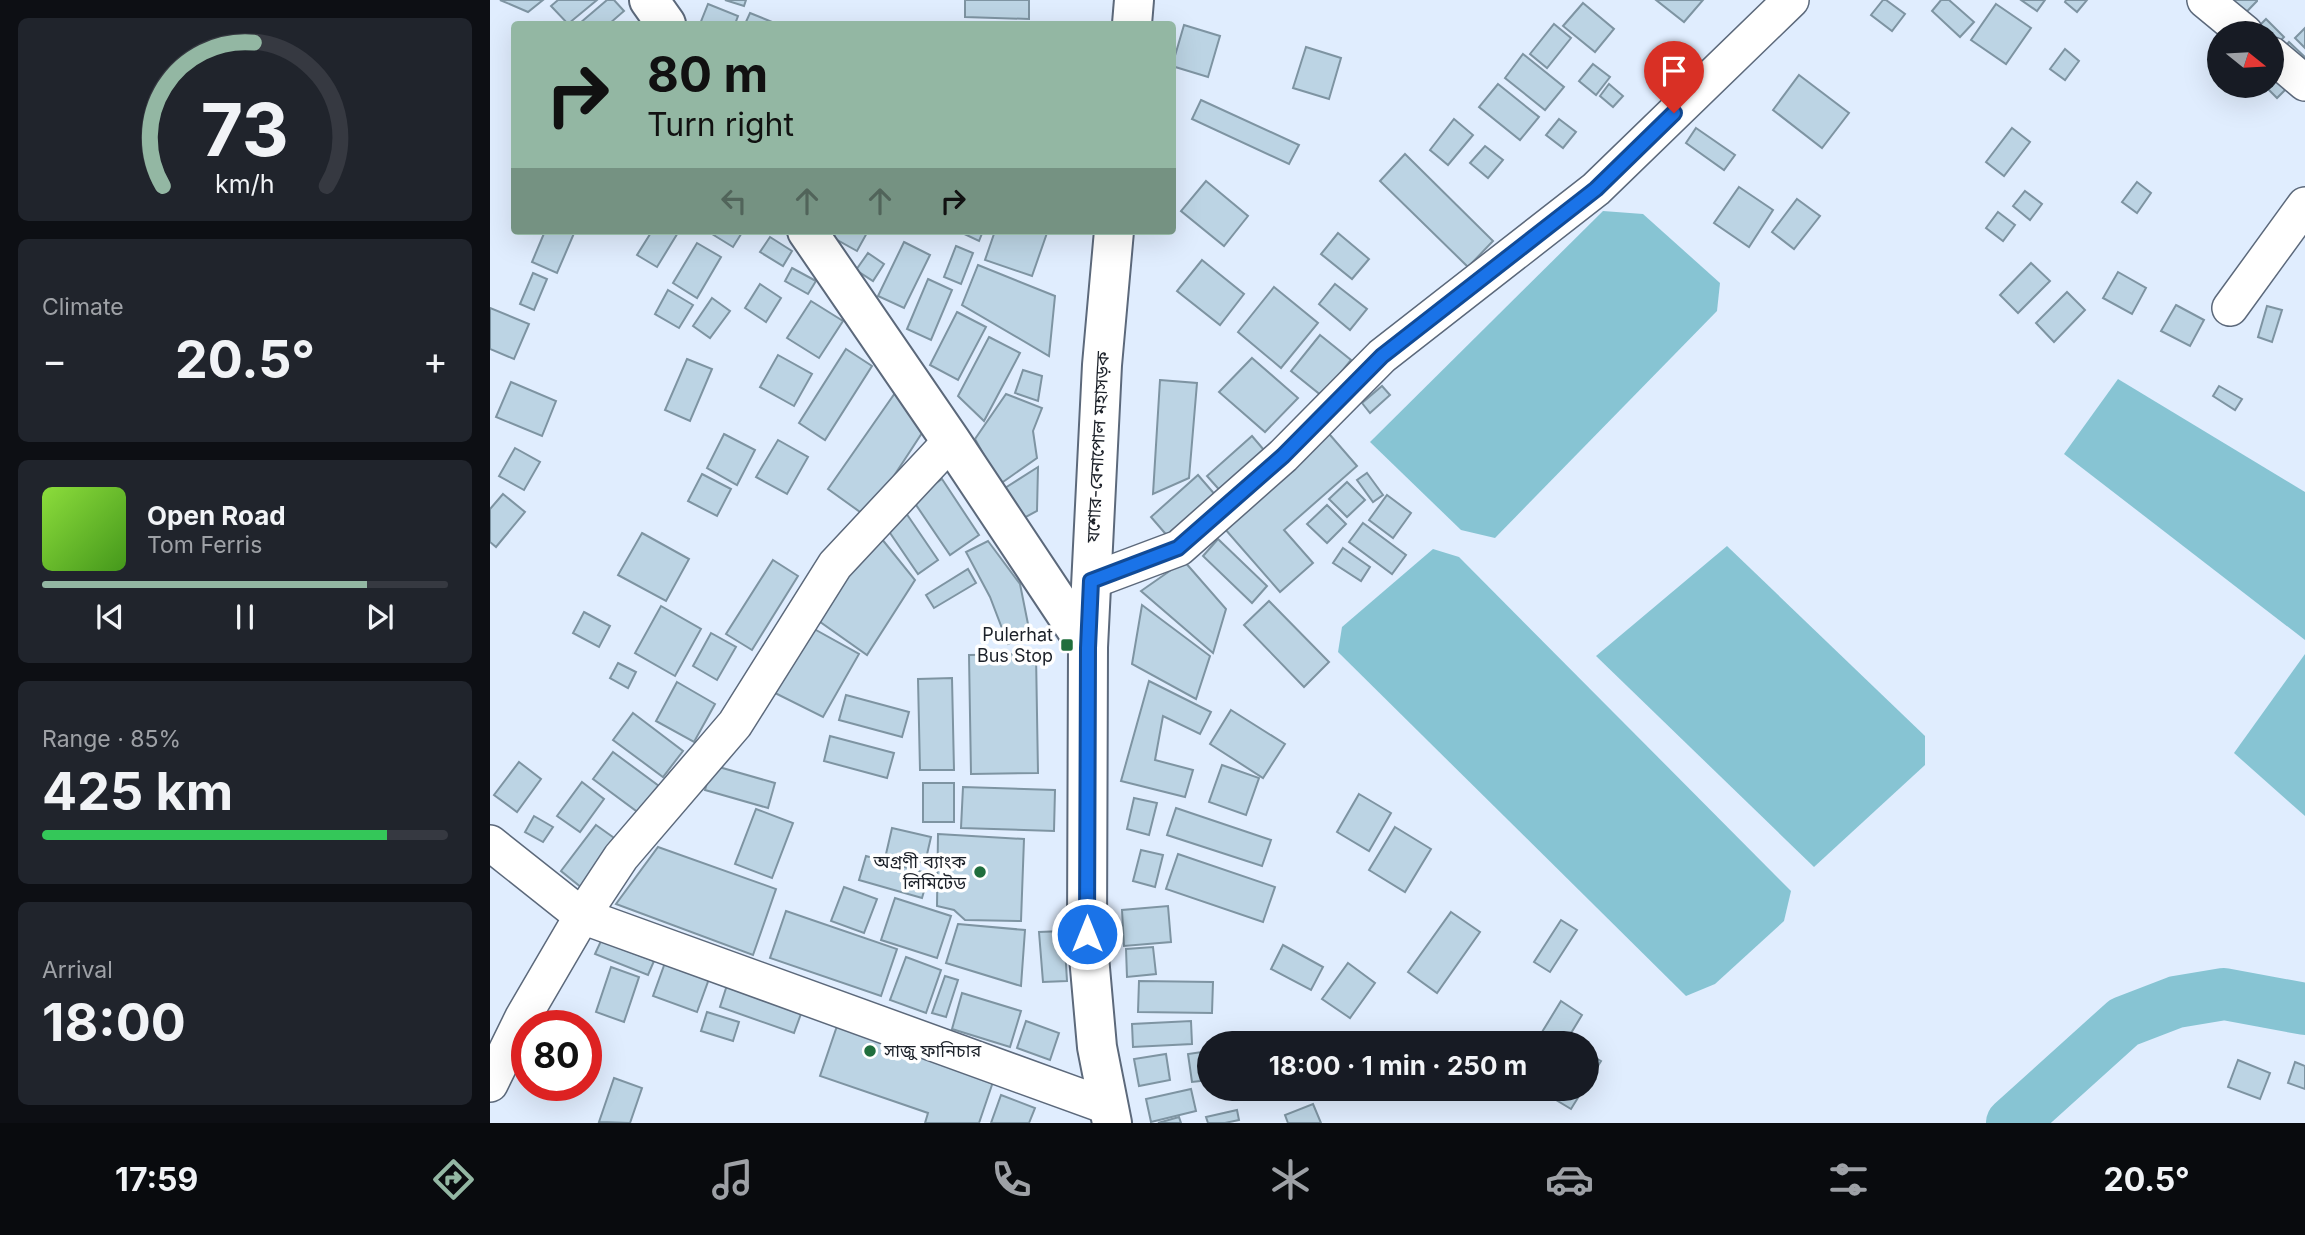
<!DOCTYPE html>
<html lang="en">
<head>
<meta charset="utf-8">
<style>
	:root { --surface:#171b24; --page:#20242c; --text:#f1f3f6; --muted:#9ea1a6; --line:#363941; --accent:#93b7a3 }
	body { margin:0; font-family:Inter,"Noto Sans Bengali",sans-serif; background:var(--page); color:var(--text); height:100vh; display:flex; flex-direction:column; font-size:26px; white-space:nowrap }
	* { box-sizing:border-box; margin:0 }
	p { font-size:23px; color:var(--muted) }
	.icon { flex:none; width:38px; height:38px; fill:none; stroke:currentColor; stroke-width:2; stroke-linecap:round; stroke-linejoin:round }
	.map { position:relative; flex:1; overflow:hidden }
	.panel { display:flex; flex-direction:column; gap:18px; padding:18px; background:#0d0f14; width:490px }
	.panel>* { flex:none }
	.hud { position:absolute; left:21px; top:21px; width:665px; height:214px; border-radius:7px; box-shadow:0 7px 28px #0002; background:#93b7a3; color:#111; overflow:hidden }
	.needle { width:46px; rotate:108deg }
	.tools { position:absolute; left:1717px; top:21px; display:grid; gap:14px }
	.tools a { display:grid; place-items:center; width:77px; height:77px; border-radius:50%; background:var(--surface); box-shadow:0 7px 28px #0002; font-size:35px }
	.speed { position:absolute; left:21px; top:1010px; display:flex; gap:14px; font-size:35px; font-weight:700; text-align:center }
	.speed>* { display:grid; place-content:center; width:91px; height:91px; border-radius:50%; background:var(--surface); box-shadow:0 7px 28px #0002; line-height:1 }
	.speed .limit { border:10px solid #d22; background:#fff; color:#111 }
	.pin { position:absolute; display:grid; place-items:center; width:60px; height:60px; color:#fff; margin:-72px -30px; border-radius:50% 50% 50% 0; rotate:-45deg; box-shadow:0 0 7px #0007 }
	.pin .icon { rotate:45deg }
	.me { position:absolute; width:77px; margin:-38px; rotate:0deg; stroke-linejoin:round; filter:drop-shadow(0 0 5px #0008) }
	.turn { display:flex; align-items:center; gap:24px; height:147px; padding:0 21px; font-size:32px }
	.turn .icon { width:91px; height:91px; stroke-width:2.5 }
	.turn b { display:block; font-size:49px; line-height:60px }
	.lanes { display:flex; align-items:center; height:66px; padding:0 21px; background:#0003; justify-content:center; gap:35px; direction:ltr }
	.lanes .off { opacity:.35 }
	.big { font-size:52px; font-weight:700; line-height:1.1 }
	.panel .card { flex:1; display:flex; flex-direction:column; justify-content:center; gap:10px; min-width:0; padding:0 24px; border-radius:10px; background:var(--page) }
	.panel .dial { align-items:center; gap:0 }
	.dial svg { height:182px; overflow:visible; fill:none; stroke:var(--line); stroke-width:7; stroke-linecap:round; text-anchor:middle }
	.dial text { fill:var(--text); stroke:none }
	.song { display:flex; align-items:center; gap:21px }
	.cover { width:84px; height:84px; border-radius:10px; background:linear-gradient(135deg,hsl(90 70% 55%),hsl(100 70% 35%)) }
	.played { height:7px; border-radius:4px; background:linear-gradient(90deg,var(--accent) 80%,var(--line) 80%) }
	.keys { display:flex; justify-content:space-around; direction:ltr }
	.heat { display:flex; justify-content:space-between; align-items:center; font-size:38px; direction:ltr }
	.charge { height:10px; border-radius:5px; background:linear-gradient(90deg,#34c759 85%,var(--line) 0) }
	.trip { position:absolute; left:707px; top:1031px; width:402px; height:70px; border-radius:35px; background:var(--surface); box-shadow:0 7px 28px #0002; font-weight:700; line-height:70px; text-align:center }
	.dock { display:flex; height:112px; justify-content:space-around; align-items:center; background:#090b0e; color:var(--muted) }
	.dock .icon { width:49px; height:49px }
	.dock .current { color:var(--accent) }
	.dock b { font-size:32px; color:var(--text) }
	main { display:flex; flex:1; min-height:0 }
	.map>svg:first-child { display:block }
	.water { fill:#87c4d3 }
	.lines { fill:none; stroke-linecap:round; stroke-linejoin:round }
	.river { stroke:#87c4d3; stroke-width:52 }
	.building { fill:#bcd4e4; stroke:#7e94a2; stroke-width:2 }
	.minor-casing { stroke:#5c697b; stroke-width:38 }
	.major-casing { stroke:#5c697b; stroke-width:42 }
	.highway-casing { stroke:#5c697b; stroke-width:42 }
	.minor { stroke:#fff; stroke-width:35 }
	.major { stroke:#fff; stroke-width:38 }
	.highway { stroke:#fff; stroke-width:38 }
	.route-casing { stroke:#114b97; stroke-width:18 }
	.route { stroke:#1a73e8; stroke-width:12 }
	.poi-dot { fill:#206e3d; stroke:#fff; stroke-width:2.5 }
	.labels { text-anchor:middle; stroke-width:7; stroke-linejoin:round; paint-order:stroke }
	.street-label { font-size:18px; fill:#1c2129; stroke:#fff }
	.poi-label { font-size:18px; fill:#1c2129; stroke:#fff; text-anchor:end }
</style>
</head>
<body>
<main>
<section class="panel">
<div class="card dial"><svg viewBox="0 0 100 80">
<path d="M14 69A42 42 0 1 1 86 69"/>
<path d="M14 69A42 42 0 0 1 54 6" stroke="#93b7a3"/>
<text x="50" y="56" font-size="32" font-weight="700">73</text>
<text x="50" y="72" font-size="11">km/h</text>
</svg></div>
<div class="card"><p>Climate</p>
<div class="heat"><a>−</a><b class="big">20.5°</b><a>+</a></div>
</div>
<div class="card">
<div class="song"><i class="cover"></i><div><b>Open Road</b><p>Tom Ferris</p></div></div>
<div class="played"></div>
<div class="keys"><svg class="icon" aria-label="previous" viewBox="0 0 24 24"><path d="M18 5L8 12l10 7zM5 5v14"/></svg><svg class="icon" aria-label="pause" viewBox="0 0 24 24"><path d="M8 5v14M16 5v14"/></svg><svg class="icon" aria-label="next" viewBox="0 0 24 24"><path d="M6 5l10 7-10 7zM19 5v14"/></svg></div>
</div>
<div class="card"><p>Range · 85%</p><b class="big">425 km</b><div class="charge"></div></div>
<div class="card"><p>Arrival</p><b class="big">18:00</b></div>
</section>
<div class="map">
<svg width="1815" height="1123" viewBox="0 0 1815 1123">
	<rect width="100%" height="100%" fill="#e0edfe"/>
	<g class="water">
		<polygon points="1113,211 1153,214 1230,283 1227,311 1005,538 971,530 880,442"/>
		<polygon points="1628,379 1815,492 1815,640 1574,454"/>
		<polygon points="1237,546 1435,736 1435,765 1324,867 1106,656"/>
		<polygon points="943,549 969,557 1301,891 1294,921 1225,984 1196,996 848,652 852,627"/>
		<polygon points="1815,654 1815,816 1744,753"/>
	</g>
	<g class="lines">
		<polyline class="river" points="1522,1123 1634,1022 1686,1002 1734,994 1815,1009"/>
	</g>
	<g class="building">
		<polygon points="10,0 53,0 38,12"/>
		<polygon points="68,0 107,0 78,24 61,6"/>
		<polygon points="117,0 124,0 134,11 119,24 91,24 90,23"/>
		<polygon points="235,0 256,0 254,6"/>
		<polygon points="475,0 539,0 539,19 475,17"/>
		<polygon points="1166,0 1213,0 1194,22"/>
		<polygon points="1393,0 1396,0 1415,14 1402,31 1381,15"/>
		<polygon points="1451,0 1459,0 1484,22 1470,37 1442,11"/>
		<polygon points="1531,0 1555,0 1547,11"/>
		<polygon points="1576,0 1597,0 1587,12 1575,2"/>
		<polygon points="1732,0 1767,0 1767,1 1737,32"/>
		<polygon points="1093,3 1124,29 1105,52 1073,26"/>
		<polygon points="218,4 248,16 245,24 210,24"/>
		<polygon points="1506,4 1541,28 1516,64 1481,40"/>
		<polygon points="260,13 287,24 255,24"/>
		<polygon points="1776,19 1794,37 1782,50 1782,33 1762,33"/>
		<polygon points="1064,24 1081,38 1057,68 1040,54"/>
		<polygon points="694,25 730,36 718,77 682,66"/>
		<polygon points="1815,28 1815,48 1805,38"/>
		<polygon points="1799,42 1815,57 1815,70 1787,98 1775,86 1782,86 1782,60"/>
		<polygon points="816,47 851,58 839,99 803,88"/>
		<polygon points="1575,49 1589,61 1575,80 1560,69"/>
		<polygon points="1033,54 1074,87 1055,110 1015,78"/>
		<polygon points="1103,64 1120,77 1106,95 1089,81"/>
		<polygon points="1309,75 1359,113 1332,148 1283,110"/>
		<polygon points="1008,84 1049,117 1030,140 989,107"/>
		<polygon points="1119,84 1133,96 1123,107 1110,96"/>
		<polygon points="711,100 809,145 799,164 702,119"/>
		<polygon points="964,119 983,135 958,165 940,150"/>
		<polygon points="1069,119 1086,132 1073,148 1056,135"/>
		<polygon points="1206,128 1245,155 1234,170 1196,143"/>
		<polygon points="1522,128 1540,142 1514,176 1496,162"/>
		<polygon points="995,146 1013,160 998,178 980,163"/>
		<polygon points="915,154 1003,241 978,267 890,181"/>
		<polygon points="716,181 758,216 734,246 691,211"/>
		<polygon points="1647,182 1661,193 1647,213 1632,202"/>
		<polygon points="1249,187 1283,210 1259,247 1224,223"/>
		<polygon points="1535,191 1552,204 1540,220 1523,206"/>
		<polygon points="1307,199 1330,216 1304,249 1282,232"/>
		<polygon points="1508,212 1525,225 1513,241 1496,228"/>
		<polygon points="55,231 85,231 67,273 42,262"/>
		<polygon points="162,231 189,231 167,267 147,255"/>
		<polygon points="224,231 253,231 243,247 222,234"/>
		<polygon points="345,231 378,231 367,251 342,237"/>
		<polygon points="468,231 493,231 489,241"/>
		<polygon points="505,231 550,231 557,233 542,276 495,260"/>
		<polygon points="848,233 879,259 862,279 831,254"/>
		<polygon points="280,237 302,251 293,266 270,252"/>
		<polygon points="414,242 440,255 414,308 388,296"/>
		<polygon points="207,243 231,257 207,298 183,283"/>
		<polygon points="466,246 483,253 471,284 454,277"/>
		<polygon points="378,253 394,264 383,281 366,270"/>
		<polygon points="712,260 754,294 730,325 687,291"/>
		<polygon points="1541,263 1560,281 1528,313 1510,295"/>
		<polygon points="488,265 565,296 559,356 472,305"/>
		<polygon points="302,268 326,281 318,294 295,281"/>
		<polygon points="1628,272 1656,288 1642,314 1613,298"/>
		<polygon points="43,273 57,279 44,310 30,304"/>
		<polygon points="438,279 462,290 441,340 417,329"/>
		<polygon points="270,284 291,298 276,322 255,308"/>
		<polygon points="845,284 877,309 860,330 829,304"/>
		<polygon points="784,287 828,323 791,368 748,332"/>
		<polygon points="178,290 203,305 189,328 165,314"/>
		<polygon points="1577,292 1595,310 1564,342 1546,323"/>
		<polygon points="222,298 240,311 220,338 203,326"/>
		<polygon points="321,301 353,321 329,358 297,338"/>
		<polygon points="1686,305 1714,320 1700,346 1671,331"/>
		<polygon points="1777,306 1792,310 1782,342 1768,337"/>
		<polygon points="0,308 39,324 24,359 0,349"/>
		<polygon points="467,312 496,327 468,380 440,365"/>
		<polygon points="830,335 861,360 832,396 801,371"/>
		<polygon points="499,337 530,353 494,421 468,396"/>
		<polygon points="356,349 382,366 335,440 309,423"/>
		<polygon points="288,355 322,374 304,406 270,387"/>
		<polygon points="762,358 808,398 775,432 729,392"/>
		<polygon points="197,359 222,369 200,421 175,410"/>
		<polygon points="533,370 552,376 548,401 525,393"/>
		<polygon points="670,380 707,383 699,478 663,494"/>
		<polygon points="21,382 66,401 52,436 6,417"/>
		<polygon points="892,386 900,395 880,413 872,403"/>
		<polygon points="1729,386 1752,399 1745,410 1723,396"/>
		<polygon points="405,393 432,433 377,517 338,489"/>
		<polygon points="516,394 552,408 543,431 547,458 510,484 485,439"/>
		<polygon points="834,428 867,466 794,530 823,563 790,592 728,521"/>
		<polygon points="234,434 265,450 247,485 217,468"/>
		<polygon points="762,436 779,456 734,495 717,476"/>
		<polygon points="288,440 318,457 297,494 266,477"/>
		<polygon points="25,448 50,462 34,490 9,476"/>
		<polygon points="548,467 547,511 534,518 515,488"/>
		<polygon points="877,473 893,495 883,502 867,480"/>
		<polygon points="212,474 241,489 227,516 198,501"/>
		<polygon points="708,475 727,497 680,539 661,517"/>
		<polygon points="452,479 489,535 460,555 422,499"/>
		<polygon points="857,482 875,500 857,517 839,499"/>
		<polygon points="13,494 35,512 6,547 0,542 0,509"/>
		<polygon points="897,495 921,513 903,538 879,520"/>
		<polygon points="837,505 856,524 837,543 817,524"/>
		<polygon points="416,513 448,560 428,574 396,527"/>
		<polygon points="873,523 916,555 902,574 859,542"/>
		<polygon points="152,533 199,559 176,601 128,575"/>
		<polygon points="387,533 425,580 377,655 326,619"/>
		<polygon points="728,539 777,586 762,603 713,556"/>
		<polygon points="498,541 530,584 540,634 518,644 500,597 476,552"/>
		<polygon points="853,548 880,567 871,581 843,563"/>
		<polygon points="283,560 308,576 262,650 236,634"/>
		<polygon points="694,561 736,609 723,653 651,591"/>
		<polygon points="478,569 486,583 444,608 436,595"/>
		<polygon points="779,601 839,662 814,687 754,625"/>
		<polygon points="652,605 720,656 706,699 642,664"/>
		<polygon points="171,606 211,629 185,676 145,653"/>
		<polygon points="94,612 120,626 109,647 83,633"/>
		<polygon points="317,625 369,654 333,717 285,693"/>
		<polygon points="221,633 246,647 227,680 203,666"/>
		<polygon points="546,654 548,773 481,774 479,655"/>
		<polygon points="128,663 146,672 138,688 120,678"/>
		<polygon points="462,678 464,770 430,770 428,679"/>
		<polygon points="659,681 721,712 710,734 673,716 665,760 703,770 695,797 631,781"/>
		<polygon points="187,682 225,704 204,742 166,721"/>
		<polygon points="356,695 419,712 412,737 349,720"/>
		<polygon points="741,710 795,744 773,778 720,744"/>
		<polygon points="143,713 193,751 173,777 123,740"/>
		<polygon points="340,736 404,753 397,778 334,761"/>
		<polygon points="123,752 173,789 153,816 103,779"/>
		<polygon points="29,762 51,779 27,812 4,795"/>
		<polygon points="222,765 285,783 278,808 215,790"/>
		<polygon points="732,765 769,778 756,815 719,802"/>
		<polygon points="92,782 114,799 90,832 67,816"/>
		<rect x="433" y="783" width="31" height="39"/>
		<polygon points="473,787 565,790 564,831 471,828"/>
		<polygon points="869,794 901,813 879,851 847,832"/>
		<polygon points="644,798 667,803 659,835 637,829"/>
		<polygon points="686,808 781,840 772,866 677,835"/>
		<polygon points="266,809 303,823 282,878 245,864"/>
		<polygon points="44,816 63,827 53,842 35,832"/>
		<polygon points="106,825 127,840 92,888 71,871"/>
		<polygon points="905,827 941,849 915,892 879,870"/>
		<polygon points="402,828 441,837 435,863 396,854"/>
		<polygon points="448,834 534,839 531,921 475,920 464,910 447,906"/>
		<polygon points="168,847 286,889 263,955 126,904"/>
		<polygon points="651,850 673,855 665,887 643,881"/>
		<polygon points="688,854 785,887 773,922 676,889"/>
		<polygon points="376,856 439,874 432,898 369,880"/>
		<polygon points="354,887 387,899 374,933 341,921"/>
		<polygon points="405,898 461,916 447,958 391,940"/>
		<polygon points="678,906 681,942 634,946 632,910"/>
		<polygon points="296,911 407,949 391,996 280,958"/>
		<polygon points="961,912 990,932 947,993 918,972"/>
		<polygon points="1071,920 1087,930 1060,972 1044,962"/>
		<polygon points="468,924 535,930 531,986 456,963"/>
		<polygon points="574,931 577,981 553,982 549,932"/>
		<polygon points="111,941 164,961 158,975 105,954"/>
		<polygon points="793,945 833,967 821,990 781,969"/>
		<polygon points="663,947 666,974 637,977 636,949"/>
		<polygon points="416,957 451,970 436,1013 400,1000"/>
		<polygon points="176,960 220,976 207,1012 163,996"/>
		<polygon points="858,963 885,983 860,1018 832,999"/>
		<polygon points="121,967 149,977 134,1022 106,1012"/>
		<polygon points="455,976 468,980 456,1017 442,1013"/>
		<polygon points="649,981 723,982 722,1013 648,1012"/>
		<polygon points="237,985 312,1011 304,1033 230,1007"/>
		<polygon points="472,993 531,1011 520,1047 462,1029"/>
		<polygon points="1071,1001 1092,1015 1075,1043 1058,1043 1049,1037"/>
		<polygon points="217,1012 249,1022 243,1041 211,1031"/>
		<polygon points="536,1021 569,1033 560,1060 527,1048"/>
		<polygon points="701,1021 702,1044 643,1047 642,1024"/>
		<polygon points="347,1026 504,1079 489,1123 435,1123 438,1113 330,1076"/>
		<polygon points="719,1051 719,1080 702,1082 698,1054"/>
		<polygon points="1097,1053 1111,1061 1097,1083"/>
		<polygon points="676,1054 680,1080 649,1086 644,1059"/>
		<polygon points="1748,1060 1780,1073 1770,1099 1738,1087"/>
		<polygon points="1805,1062 1815,1066 1815,1089 1798,1083"/>
		<polygon points="124,1078 152,1088 140,1123 109,1122"/>
		<polygon points="1055,1088 1094,1088 1081,1109 1053,1092"/>
		<polygon points="701,1089 706,1111 661,1122 656,1099"/>
		<polygon points="511,1095 545,1108 539,1123 501,1123"/>
		<polygon points="823,1104 831,1123 798,1123 795,1115"/>
		<polygon points="747,1110 749,1120 735,1123 718,1123 716,1117"/>
		<polygon points="689,1117 691,1123 668,1123"/>
	</g>
	<g class="lines">
		<g class="minor-casing">
			<g id="minor">
				<polyline points="1715,0 1755,33"/>
				<polyline points="1782,55 1815,83"/>
				<polyline points="1740,308 1815,205"/>
				<polyline points="601,581 689,548 793,456 892,356 1106,189 1301,0"/>
				<polyline points="0,843 92,916 619,1107"/>
				<polyline points="0,1084 33,1017 92,916 131,857 245,724 345,565 461,441"/>
			</g>
		</g>
		<g class="major-casing">
			<g id="major">
				<polyline points="159,0 176,24"/>
				<polyline points="317,231 461,441 598,647"/>
			</g>
		</g>
		<g class="highway-casing">
			<g id="highway">
				<polyline points="642,24 644,0"/>
				<polyline points="622,1123 607,1047 597,934 598,647 612,365 624,231"/>
			</g>
		</g>
		<use href="#minor" class="minor"/>
		<use href="#major" class="major"/>
		<use href="#highway" class="highway"/>
	</g>
	<g class="lines">
		<g class="route-casing">
			<polyline id="route" points="597,934 598,648 601,581 688,548 793,456 892,356 1106,189 1184,113"/>
		</g>
		<use href="#route" class="route"/>
	</g>
	<g class="poi-dot">
		<rect x="570" y="638" width="14" height="14" rx="3.5"/>
		<circle cx="490" cy="872" r="7"/>
		<circle cx="380" cy="1051" r="7"/>
	</g>
	<g class="labels">
		<g class="street-label">
			<text transform="translate(608 447) rotate(-87)" y="6">যশোর-বেনাপোল মহাসড়ক</text>
		</g>
		<g class="poi-label">
			<text x="563" y="641">Pulerhat<tspan x="563" dy="21">Bus Stop</tspan></text>
			<text x="476" y="868">অগ্রণী ব্যাংক<tspan x="476" dy="21">লিমিটেড</tspan></text>
			<text x="394" y="1057" text-anchor="start">সাজু ফানিচার</text>
		</g>
	</g>
</svg>
<div class="tools">
<a><svg class="needle" viewBox="-14 -14 28 28"><path d="M0-13l5 13h-10z" fill="#e53935"/><path d="M0 13l5-13h-10z" fill="#9ea1a6"/></svg></a>
</div>
<div class="speed"><div class="limit">80</div></div>
<div class="pin" style="left:1184px;top:113px;background:#d93025"><svg class="icon" aria-label="arrive" viewBox="0 0 24 24"><path d="M6 21V4h12l-3 4 3 4H6"/></svg></div>
<svg class="me" style="left:597px;top:934px" viewBox="-20 -20 40 40"><circle r="17" fill="#1a73e8" stroke="#fff" stroke-width="3"/><path d="M0-11L8 9 0 5-8 9z" fill="#fff"/></svg>
<div class="trip">18:00 · 1 min · 250 m</div>
<div class="hud">
<div class="turn"><svg class="icon" aria-label="right" viewBox="0 0 24 24"><path d="M7 20v-9h11M14 6l5 5-5 5"/></svg><div><b>80 m</b>Turn right</div></div>
<div class="lanes"><svg class="icon off" aria-label="left" viewBox="0 0 24 24"><path d="M17 20v-9H6M10 6l-5 5 5 5"/></svg><svg class="icon off" aria-label="ahead" viewBox="0 0 24 24"><path d="M12 20V5M6 11l6-6 6 6"/></svg><svg class="icon off" aria-label="ahead" viewBox="0 0 24 24"><path d="M12 20V5M6 11l6-6 6 6"/></svg><svg class="icon" aria-label="right" viewBox="0 0 24 24"><path d="M7 20v-9h11M14 6l5 5-5 5"/></svg></div>
</div>
</div>
</main>
<nav class="dock">
<b>17:59</b>
<svg class="icon current" aria-label="directions" viewBox="0 0 24 24"><path d="M12 3l9 9-9 9-9-9zM9 14v-3h6M13 9l2 2-2 2"/></svg>
<svg class="icon" aria-label="music" viewBox="0 0 24 24"><path d="M9 18V5l10-2v13"/><circle cx="6" cy="18" r="3"/><circle cx="16" cy="16" r="3"/></svg>
<svg class="icon" aria-label="phone" viewBox="0 0 24 24"><path d="M5 4h4l2 5-3 2q2 4 5 5l2-3 5 2v4C11 20 4 13 5 4z"/></svg>
<svg class="icon" aria-label="climate" viewBox="0 0 24 24"><path d="M12 3v18M4 7l16 10M4 17L20 7"/></svg>
<svg class="icon" aria-label="car" viewBox="0 0 24 24"><path d="M5 17H2v-5l4-1 3-4h7l3 4 3 1v5h-3M9 17h6M6 11h13"/><circle cx="7" cy="17" r="2"/><circle cx="17" cy="17" r="2"/></svg>
<svg class="icon" aria-label="filters" viewBox="0 0 24 24"><path d="M4 7h16M4 17h16"/><circle cx="9" cy="7" r="2"/><circle cx="15" cy="17" r="2"/></svg>
<b>20.5°</b>
</nav>
</body>
</html>
